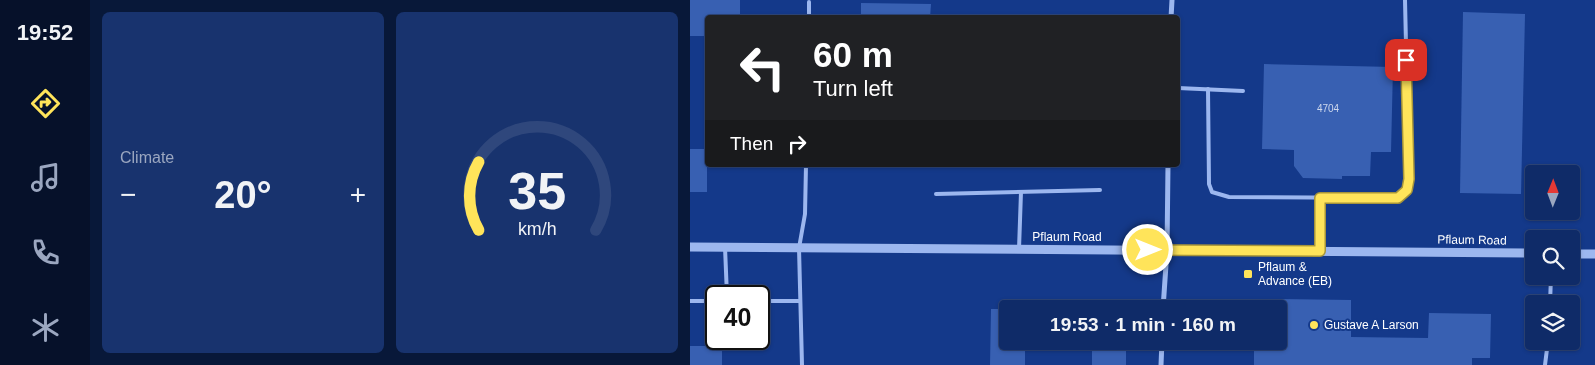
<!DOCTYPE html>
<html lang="en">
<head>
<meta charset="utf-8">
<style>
	:root { --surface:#0f2b68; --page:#18336e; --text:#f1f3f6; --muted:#9ba7c0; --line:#2f477c; --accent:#ffe45a }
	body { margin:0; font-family:Arial,sans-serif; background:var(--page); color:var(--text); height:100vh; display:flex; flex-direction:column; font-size:19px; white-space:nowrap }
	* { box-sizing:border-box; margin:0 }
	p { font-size:16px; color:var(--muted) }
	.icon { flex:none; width:28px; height:28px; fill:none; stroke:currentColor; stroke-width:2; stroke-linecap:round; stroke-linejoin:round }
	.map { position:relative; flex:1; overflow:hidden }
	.drawer { display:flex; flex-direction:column; gap:12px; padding:12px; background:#081839; width:600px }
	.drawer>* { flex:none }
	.hud { position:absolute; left:15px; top:15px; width:475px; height:152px; border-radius:5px; box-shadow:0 1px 4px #0004,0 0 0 1px var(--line); background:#202124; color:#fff; overflow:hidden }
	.needle { width:32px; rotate:1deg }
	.tools { position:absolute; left:835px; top:165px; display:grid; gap:10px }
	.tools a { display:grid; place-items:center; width:55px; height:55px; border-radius:5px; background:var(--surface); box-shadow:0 1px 4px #0004,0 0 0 1px var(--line); font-size:25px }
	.speed { position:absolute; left:15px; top:285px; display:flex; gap:10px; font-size:25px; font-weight:700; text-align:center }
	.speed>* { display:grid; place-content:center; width:65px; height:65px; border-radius:50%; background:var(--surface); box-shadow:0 1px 4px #0004,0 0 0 1px var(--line); line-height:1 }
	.speed .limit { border:2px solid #111; border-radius:8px; background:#fff; color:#111 }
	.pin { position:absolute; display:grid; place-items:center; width:42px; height:42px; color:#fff; margin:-21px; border-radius:10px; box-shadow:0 2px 8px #0006 }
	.me { position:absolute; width:55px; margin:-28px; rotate:90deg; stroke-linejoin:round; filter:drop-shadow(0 0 4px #0008) }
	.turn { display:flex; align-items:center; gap:18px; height:105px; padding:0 25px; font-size:22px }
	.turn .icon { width:65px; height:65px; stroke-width:2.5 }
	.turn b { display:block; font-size:35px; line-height:42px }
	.then { display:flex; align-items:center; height:48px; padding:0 25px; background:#0003; gap:10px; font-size:19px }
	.big { font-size:38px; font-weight:600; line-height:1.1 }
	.drawer .tile { flex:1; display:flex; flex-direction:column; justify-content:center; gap:8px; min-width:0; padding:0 18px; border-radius:8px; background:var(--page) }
	.drawer .dial { align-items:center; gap:0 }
	.dial svg { height:130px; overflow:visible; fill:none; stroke:var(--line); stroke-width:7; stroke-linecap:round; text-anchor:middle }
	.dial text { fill:var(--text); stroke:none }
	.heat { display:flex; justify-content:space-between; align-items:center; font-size:28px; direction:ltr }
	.drawer .tiles { flex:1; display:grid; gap:12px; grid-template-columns:repeat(2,1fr) }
	.trip { position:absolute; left:309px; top:300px; width:288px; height:50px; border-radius:5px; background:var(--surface); box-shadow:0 1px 4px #0004,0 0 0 1px var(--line); font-weight:600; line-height:50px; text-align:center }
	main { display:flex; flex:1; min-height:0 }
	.tab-bar { display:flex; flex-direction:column; width:90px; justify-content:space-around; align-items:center; background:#06112a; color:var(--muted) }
	.tab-bar .icon { width:35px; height:35px }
	.tab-bar .current { color:var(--accent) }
	.tab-bar b { font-size:22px; color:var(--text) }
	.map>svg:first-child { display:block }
	.building { fill:#3860b2 }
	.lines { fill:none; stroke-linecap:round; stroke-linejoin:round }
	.service { stroke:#9cb7ef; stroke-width:4 }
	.minor { stroke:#9cb7ef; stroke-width:5 }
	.tertiary { stroke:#9cb7ef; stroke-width:9 }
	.route-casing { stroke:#a6943a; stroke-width:12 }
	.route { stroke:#ffe45a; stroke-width:9 }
	.poi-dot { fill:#ffe45a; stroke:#14398a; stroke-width:2 }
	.labels { text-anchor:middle; stroke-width:4; stroke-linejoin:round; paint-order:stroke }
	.number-label { font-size:10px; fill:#cdd7ec }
	.street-label { font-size:12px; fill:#fff; stroke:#14398a }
	.poi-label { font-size:12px; fill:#fff; stroke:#14398a; text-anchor:start }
</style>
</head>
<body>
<main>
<nav class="tab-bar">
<b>19:52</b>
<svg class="icon current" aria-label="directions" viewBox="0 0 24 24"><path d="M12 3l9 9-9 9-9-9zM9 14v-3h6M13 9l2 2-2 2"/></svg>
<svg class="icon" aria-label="music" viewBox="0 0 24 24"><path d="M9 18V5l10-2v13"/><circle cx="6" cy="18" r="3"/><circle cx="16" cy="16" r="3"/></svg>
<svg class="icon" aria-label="phone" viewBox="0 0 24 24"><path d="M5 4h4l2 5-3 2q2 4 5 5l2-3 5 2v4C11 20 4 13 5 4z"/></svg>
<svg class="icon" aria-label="climate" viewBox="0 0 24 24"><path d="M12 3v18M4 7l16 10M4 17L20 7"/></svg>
</nav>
<section class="drawer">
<div class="tiles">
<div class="tile"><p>Climate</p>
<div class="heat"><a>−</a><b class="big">20°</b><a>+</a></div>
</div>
<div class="tile dial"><svg viewBox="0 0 100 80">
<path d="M14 69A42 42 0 1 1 86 69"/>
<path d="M14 69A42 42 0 0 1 14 27" stroke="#ffe45a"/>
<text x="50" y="56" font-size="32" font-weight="700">35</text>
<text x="50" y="72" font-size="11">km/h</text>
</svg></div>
</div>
</section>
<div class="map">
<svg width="905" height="365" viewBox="0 0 905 365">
	<rect width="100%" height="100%" fill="#14398a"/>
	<g class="building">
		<polygon points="0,0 50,0 50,18 18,18 18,36 0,36"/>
		<polygon points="171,3 241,4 240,18 171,18"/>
		<polygon points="773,12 835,14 831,194 770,193"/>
		<polygon points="574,64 703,67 701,152 681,152 680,176 652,176 652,179 613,178 604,166 604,150 572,149"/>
		<rect x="0" y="149" width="17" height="43"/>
		<polygon points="588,299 661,300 661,337 738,338 739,313 801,314 800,358 782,358 782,365 564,365 564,341 588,341"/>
		<polygon points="301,309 318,309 318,341 335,341 335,365 300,365"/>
		<polygon points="402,341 436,342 436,365 402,365"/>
		<rect x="0" y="346" width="32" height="19"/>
	</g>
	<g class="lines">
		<g class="service">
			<polyline points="119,18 119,2"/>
			<polyline points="488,88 553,91"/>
			<polyline points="518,89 519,184 522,192 539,197 708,198 717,191 719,179 715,0"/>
			<polyline points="246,194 410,190"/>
			<polyline points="630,199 630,251"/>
			<polyline points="35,247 37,296"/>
			<polyline points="329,249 331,192"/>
			<polyline points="0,301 26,301"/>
			<polyline points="69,301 110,301"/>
			<polyline points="860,304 861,276"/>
			<polyline points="112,365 109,248 115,214 116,165"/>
			<polyline points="855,365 858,341"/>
		</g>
		<g class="minor">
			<polyline points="481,18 482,0"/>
			<polyline points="473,309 477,250 478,165"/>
			<polyline points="471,365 472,341"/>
		</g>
		<g class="tertiary">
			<polyline points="0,247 844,253"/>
			<polyline points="881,254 905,254"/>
		</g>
	</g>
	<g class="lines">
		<g class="route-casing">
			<polyline id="route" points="458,250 630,251 630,198 708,198 717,190 719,179 716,60"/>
		</g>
		<use href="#route" class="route"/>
	</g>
	<g class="poi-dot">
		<rect x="553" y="269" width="10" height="10" rx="2.5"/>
		<circle cx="624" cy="325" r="5"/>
	</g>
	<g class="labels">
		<g class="number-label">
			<text x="638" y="112">4704</text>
		</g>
		<g class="street-label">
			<text x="377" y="241">Pflaum Road</text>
			<text transform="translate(782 240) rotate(1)" y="4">Pflaum Road</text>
		</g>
		<g class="poi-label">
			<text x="568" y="271">Pflaum &amp;<tspan x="568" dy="14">Advance (EB)</tspan></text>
			<text x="634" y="329">Gustave A Larson</text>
		</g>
	</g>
</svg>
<div class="tools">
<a><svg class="needle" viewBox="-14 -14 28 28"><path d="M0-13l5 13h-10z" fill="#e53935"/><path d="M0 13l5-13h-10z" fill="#9ba7c0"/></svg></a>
<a><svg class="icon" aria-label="search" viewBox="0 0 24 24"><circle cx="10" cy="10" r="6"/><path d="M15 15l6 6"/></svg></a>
<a><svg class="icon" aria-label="layers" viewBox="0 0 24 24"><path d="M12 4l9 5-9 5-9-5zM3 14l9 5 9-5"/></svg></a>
</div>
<div class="speed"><div class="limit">40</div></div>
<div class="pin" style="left:716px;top:60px;background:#d93025"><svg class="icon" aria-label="arrive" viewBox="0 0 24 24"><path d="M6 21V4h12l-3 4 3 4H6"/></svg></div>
<svg class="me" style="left:458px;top:250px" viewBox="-20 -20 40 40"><circle r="17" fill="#ffe45a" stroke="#fff" stroke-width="3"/><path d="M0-11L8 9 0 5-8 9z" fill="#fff"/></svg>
<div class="trip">19:53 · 1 min · 160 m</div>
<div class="hud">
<div class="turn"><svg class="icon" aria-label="left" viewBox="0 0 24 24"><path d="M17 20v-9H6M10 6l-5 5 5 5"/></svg><div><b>60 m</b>Turn left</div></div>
<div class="then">Then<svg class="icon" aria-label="right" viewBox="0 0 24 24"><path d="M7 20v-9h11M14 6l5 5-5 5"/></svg></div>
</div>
</div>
</main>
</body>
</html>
